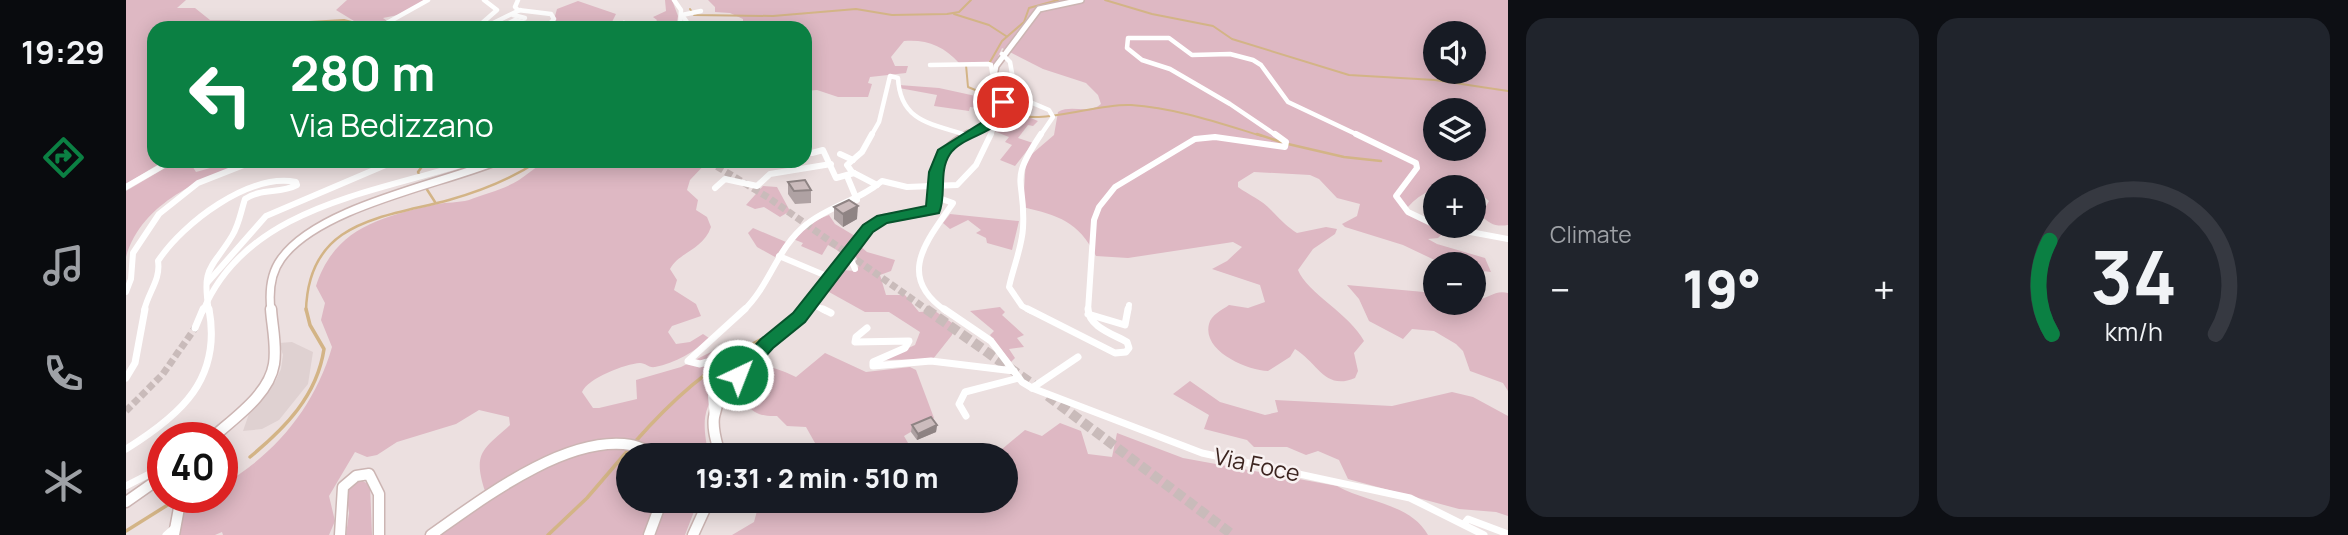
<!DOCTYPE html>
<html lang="en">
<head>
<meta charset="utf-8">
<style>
	:root { --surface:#171b24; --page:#20242c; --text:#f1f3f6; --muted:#9ea1a6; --line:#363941; --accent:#0b8043 }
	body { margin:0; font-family:Manrope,sans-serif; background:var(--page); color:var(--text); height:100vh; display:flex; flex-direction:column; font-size:26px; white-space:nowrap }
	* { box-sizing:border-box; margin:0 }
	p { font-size:23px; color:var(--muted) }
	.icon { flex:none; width:38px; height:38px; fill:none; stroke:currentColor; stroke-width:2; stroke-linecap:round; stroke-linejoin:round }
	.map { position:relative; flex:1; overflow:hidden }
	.drawer { display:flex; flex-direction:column; gap:18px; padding:18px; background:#0d0f14; width:840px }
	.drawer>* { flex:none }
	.banner { position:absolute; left:21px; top:21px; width:665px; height:147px; border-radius:21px; box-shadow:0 4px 18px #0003; background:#0b8043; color:#fff; overflow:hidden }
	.tools { position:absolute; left:1297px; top:21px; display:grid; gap:14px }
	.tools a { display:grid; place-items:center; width:63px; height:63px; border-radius:50%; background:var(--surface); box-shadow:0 4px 18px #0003; font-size:35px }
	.speed { position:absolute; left:21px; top:422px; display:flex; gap:14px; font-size:35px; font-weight:700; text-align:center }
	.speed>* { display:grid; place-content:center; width:91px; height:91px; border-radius:50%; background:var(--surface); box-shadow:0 4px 18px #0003; line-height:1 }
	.speed .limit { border:10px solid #d22; background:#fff; color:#111 }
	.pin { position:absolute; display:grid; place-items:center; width:60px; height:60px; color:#fff; margin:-30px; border:4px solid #fff; border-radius:50%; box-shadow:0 2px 7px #0007 }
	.me { position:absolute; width:77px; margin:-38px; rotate:43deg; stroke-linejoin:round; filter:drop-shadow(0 0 5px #0008) }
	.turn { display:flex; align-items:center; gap:24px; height:147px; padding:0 28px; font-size:32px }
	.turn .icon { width:91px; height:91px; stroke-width:2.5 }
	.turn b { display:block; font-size:49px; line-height:60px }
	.big { font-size:52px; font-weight:800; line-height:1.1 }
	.drawer .widget { flex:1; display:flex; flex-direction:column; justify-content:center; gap:10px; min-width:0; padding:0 24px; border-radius:21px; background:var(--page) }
	.drawer .dial { align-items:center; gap:0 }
	.dial svg { height:182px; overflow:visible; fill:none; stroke:var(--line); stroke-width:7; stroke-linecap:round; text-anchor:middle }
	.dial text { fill:var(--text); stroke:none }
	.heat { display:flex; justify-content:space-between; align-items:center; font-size:38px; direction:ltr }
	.drawer .tiles { flex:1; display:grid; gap:18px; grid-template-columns:repeat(2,1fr) }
	.trip { position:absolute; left:490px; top:443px; width:402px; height:70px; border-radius:35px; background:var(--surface); box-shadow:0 4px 18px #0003; font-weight:800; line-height:70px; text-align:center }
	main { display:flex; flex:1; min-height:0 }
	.tabs { display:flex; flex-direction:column; width:126px; justify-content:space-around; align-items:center; background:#090b0e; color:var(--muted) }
	.tabs .icon { width:49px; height:49px }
	.tabs .selected { color:var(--accent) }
	.tabs b { font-size:32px; color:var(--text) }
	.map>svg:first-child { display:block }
	.built { fill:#dfd1d1 }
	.green { fill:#deb8c3; fill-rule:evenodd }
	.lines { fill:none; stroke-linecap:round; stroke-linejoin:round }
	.stream-far2 { stroke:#d3b486; stroke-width:2 }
	.stream-far1 { stroke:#d3b486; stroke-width:2.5 }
	.stream { stroke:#d3b486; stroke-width:3.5 }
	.street-tunnel { stroke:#c9bbba; stroke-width:7; stroke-dasharray:7 3.5; stroke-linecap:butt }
	.secondary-tunnel-far1 { stroke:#c9bbba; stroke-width:7; stroke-dasharray:7 3.5; stroke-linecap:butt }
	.secondary-tunnel { stroke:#c9bbba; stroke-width:10; stroke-dasharray:10 4.5; stroke-linecap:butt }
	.secondary-far2-casing { stroke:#ccb5b3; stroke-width:8 }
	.secondary-far1-casing { stroke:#ccb5b3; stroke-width:10 }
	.secondary-casing { stroke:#ccb5b3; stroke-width:13 }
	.street-far2 { stroke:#fff; stroke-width:4.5 }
	.street-far1 { stroke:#fff; stroke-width:6 }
	.street { stroke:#fff; stroke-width:7 }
	.secondary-far2 { stroke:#fff; stroke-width:5 }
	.secondary-far1 { stroke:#fff; stroke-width:7 }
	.secondary { stroke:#fff; stroke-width:10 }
	.wall { fill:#afa2a3 }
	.shaded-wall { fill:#8f8484 }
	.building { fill:#ccbcbd; stroke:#8f8484; stroke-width:2 }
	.route { fill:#0b8043; stroke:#07532c; stroke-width:2 }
	.labels { text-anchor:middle; stroke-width:5; stroke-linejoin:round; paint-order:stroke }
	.near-street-label { font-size:23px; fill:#3c2520; stroke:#f8f1f1 }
</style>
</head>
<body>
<main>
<nav class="tabs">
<b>19:29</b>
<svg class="icon selected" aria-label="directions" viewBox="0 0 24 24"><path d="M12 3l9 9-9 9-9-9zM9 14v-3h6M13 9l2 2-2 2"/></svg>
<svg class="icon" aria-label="music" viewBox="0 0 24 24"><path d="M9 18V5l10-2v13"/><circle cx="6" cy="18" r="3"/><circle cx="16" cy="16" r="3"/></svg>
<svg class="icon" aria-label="phone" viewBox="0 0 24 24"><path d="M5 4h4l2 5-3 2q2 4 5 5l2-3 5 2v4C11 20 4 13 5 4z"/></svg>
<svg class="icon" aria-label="climate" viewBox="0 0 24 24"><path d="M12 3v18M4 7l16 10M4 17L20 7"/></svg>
</nav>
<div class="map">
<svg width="1382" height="535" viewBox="0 0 1382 535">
	<rect width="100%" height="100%" fill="#ece0e0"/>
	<polygon class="built" points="166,342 187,352 182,384 153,420 136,429 117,431 127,402 149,382 155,369 157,355 153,343"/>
	<g class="green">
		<polygon points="0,0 60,0 51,8 69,8 84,20 114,20 114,28 28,28 28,161 38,161 0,184"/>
		<polygon points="221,0 299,0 272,15 257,18 261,21 250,28 231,28 228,21 210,10"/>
		<polygon points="539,0 546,0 552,16 550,28 525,28 531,20 527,17 540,11"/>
		<path d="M582,0H1382V225C1370,227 1363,224 1355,215L1363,201L1342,184L1321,182C1306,189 1289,196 1278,212L1319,231L1312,238L1302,239L1311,244L1359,258L1365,272L1348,270V264H1317L1277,245L1219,227L1216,224L1231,216L1234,204L1211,198L1193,179L1184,175L1128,172L1112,182V187C1123,195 1136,200 1145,210C1156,221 1158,224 1171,233L1200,227L1211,229L1209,234L1187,249L1172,270C1181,293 1224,314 1238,341L1228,353L1232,371L1229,378C1199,391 1192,363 1169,349L1164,357L1142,371C1121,370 1076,351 1083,324C1085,315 1096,310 1103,305L1122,308L1139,302L1134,285L1086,269L1101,261L1116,247L1107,242L1002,258L970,256C952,221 933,216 897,207L900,159L928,135L932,112C946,104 962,115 975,104L972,95L960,83L917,69L876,48L869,63H833C818,46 800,39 778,41L765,57L769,66H782L780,73L744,77L742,83L746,84L742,97H712L691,90L679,91V28H617V19L604,13L589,12V7ZM1309,33H1348V72H1309ZM1309,110H1348V149H1309Z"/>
		<polygon points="452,1 490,14 483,28 438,28 427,23 431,9"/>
		<polygon points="773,85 813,88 868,100 866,110 844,107 843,111 808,106 811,95 773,88"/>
		<polygon points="883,109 912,121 907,126 902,125 892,138 907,143 889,166 874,160 886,145 879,142 883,137 868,131"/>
		<path d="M51,161H63L70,172L109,161H123C75,179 16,202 0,257V191Z"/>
		<path d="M419,161H582L564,180L561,190L572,200L570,210L581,217L585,227C577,250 553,252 544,269L551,280L548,290L570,304L575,316L546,326L542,332L550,344L564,342L577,334L583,338C569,352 549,363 529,367C522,368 520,363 514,363C499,364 462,378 456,392L467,408H473L511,399L510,380L555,367L589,350L604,352L615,360C588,399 570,402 583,455H502V500L572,501L559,535H311L362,500L417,470L414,465L359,491C346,452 358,449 384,425L383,417L353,410L330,424L271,442L251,455L241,457L229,452L203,496L209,521L203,535H97L96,532L89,535H52L55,512L77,497H96V485C150,454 189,406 206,347L195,320L199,303L190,286C209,227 256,217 311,204C321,202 332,203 343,200C358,194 379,189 393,180C402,174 410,167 419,161Z"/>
		<polygon points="637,186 651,187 664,211 654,217 638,207 629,209 620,205"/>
		<polygon points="824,214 893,221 886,250 861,243 860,238 850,233 855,230 842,220 824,229 817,223"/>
		<polygon points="703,215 709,224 729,236 716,253 702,245 696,255 675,246 677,243 667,239 685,222"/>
		<polygon points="627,228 660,242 649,257 631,247 622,233"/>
		<polygon points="733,245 741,252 769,260 765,271 754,275 760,295 779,295 793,312 809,311 829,325 826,335 807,359 756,360 789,345 794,332 763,312 739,312 703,292 702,287 715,270 731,271 733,264 727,250"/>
		<path d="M1221,285L1309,293V303H1348V299C1361,301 1368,289 1382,293V391L1377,383L1344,371L1337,351L1330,344L1308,331L1286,329L1277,339L1243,321L1233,299Z"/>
		<polygon points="874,307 879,312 876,315 898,335 891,338 898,347 883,349 889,358 885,362 864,335 868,331 844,311"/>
		<path d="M699,353L740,372L784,367L790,370L808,418L778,436L789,455H656L672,445L689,443L680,427L661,426L651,416C625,417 623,407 609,388C619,355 646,366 670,377Z"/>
		<polygon points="1064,381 1094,402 1139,415 1152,412 1149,400 1266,406 1326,392 1347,397 1382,416 1382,516 1370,512 1333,509 1222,479 1213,460 1192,451 1180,455 1161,447 1128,447 1121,440 1078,429 1083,415 1047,394"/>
		<path d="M934,423L955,431L962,454L986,457L991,433L1057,458L1211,486C1241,503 1284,503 1302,535H606L628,522L631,511L627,501L880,500V455H869L899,430L916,436Z"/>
		<polygon points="235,480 244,485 246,535 220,535 223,513 220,491"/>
	</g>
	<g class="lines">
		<g class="stream-far2">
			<polyline points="979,0 1026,14 1087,26 1106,39 1223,75 1309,80 1382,91"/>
			<polyline points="564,9 568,15 647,16 730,9 766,15 821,14 833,12 845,0"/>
			<polyline points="828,14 863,25 880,36"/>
			<polyline points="165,23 218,20 249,28"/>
			<polyline points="864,62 876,41 898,22 903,8 932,0"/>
			<polyline points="840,65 842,87 859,94 875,95 883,106 895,106 902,117"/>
			<path d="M883,112C914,127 969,103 1005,105C1050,108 1093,123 1136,136"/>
		</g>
		<g class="stream-far1">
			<polyline points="1131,134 1155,142"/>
			<polyline points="1162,144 1218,157 1255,161"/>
			<polyline points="294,176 292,172 300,161"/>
			<polyline points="300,188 309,202"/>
			<path d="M180,311C182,220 256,218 323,200C355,191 384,180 412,161"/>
		</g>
		<g class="stream">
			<path d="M508,443C545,401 584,365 634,340"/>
			<path d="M124,457C159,428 191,396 198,349L184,325L180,309"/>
			<polyline points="0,531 48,501"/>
			<polyline points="422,535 461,498 504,448"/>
		</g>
		<polyline class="street-tunnel" points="0,411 37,374 69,328"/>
		<polyline class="secondary-tunnel-far1" points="582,161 643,198 803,311"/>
		<g class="secondary-tunnel">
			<polyline points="800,309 912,388"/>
			<polyline points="922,396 1107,535"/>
		</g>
		<g class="secondary-far2-casing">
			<polyline id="secondary-far2" points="839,136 862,125 877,112 867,81 870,66 913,9 955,0"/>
		</g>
		<g class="secondary-far1-casing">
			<g id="secondary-far1">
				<path d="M145,311C143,294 144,274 155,259C192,207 312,185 371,161"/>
				<path d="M678,311L742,228L757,219L807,210C815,173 802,155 843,134"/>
			</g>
		</g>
		<g class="secondary-casing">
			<g id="secondary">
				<path d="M86,438C108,418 143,395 148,364C151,346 146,326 145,309"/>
				<path d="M594,455C591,443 586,430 588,417C596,370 651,342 680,309"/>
				<polyline points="0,502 37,476"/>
				<polyline points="48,535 55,497"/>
				<polyline points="214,535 217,487 230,476 243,474 253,494 253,535"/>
				<path d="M305,535C355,500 440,434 505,445C513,446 522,452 530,455"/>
				<polyline points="523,535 536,500"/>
				<polyline points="567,535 583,500"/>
			</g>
		</g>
		<g class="street-far2">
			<polyline points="392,0 389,7 392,10 425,14 428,19 420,28"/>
			<polyline points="548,0 555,10 554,28"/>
			<polyline points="387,15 399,18"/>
			<polyline points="498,23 504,28"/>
			<polyline points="355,24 371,10 358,0"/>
			<polyline points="365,24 381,24 389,20 406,25"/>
			<polyline points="252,28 302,0"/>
			<polyline points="357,28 394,10"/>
			<polyline points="565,28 556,15 575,11"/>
			<polyline points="876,54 884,62 890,96 923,110 927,117 914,136"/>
			<polyline points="804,65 862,64 865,65 867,78"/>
			<path d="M745,136L753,122L764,76L772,78C774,122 806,124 841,135"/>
			<polyline points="864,136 868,128 866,122"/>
			<polyline points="1151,136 1104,104 1044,69 1016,60 1001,48 1002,38 1043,38 1066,55 1104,54 1127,60 1135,65 1162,102 1234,136"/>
		</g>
		<g class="street-far1">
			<polyline points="746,134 736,152 721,165 726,172 751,185"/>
			<polyline points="1230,134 1290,163 1291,168 1270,196 1282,212 1309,225"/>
			<polyline points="686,153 697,150 710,178 728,173"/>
			<polyline points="714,154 727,160"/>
			<polyline points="721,176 731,200"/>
			<polyline points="0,187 45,161"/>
			<polyline points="589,188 599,179 631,186 644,174 705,164"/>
			<path d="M810,197L827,203C801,241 769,276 820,311"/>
			<polyline points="1312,226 1382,239"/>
			<polyline points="722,252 729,269"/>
			<polyline points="653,256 703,277"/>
			<polyline points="81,283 140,216 269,161"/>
			<polyline points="0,292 5,279 7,253 33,214 72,183 128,161"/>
			<polyline points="684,303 700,311"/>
			<path d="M18,311C22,292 35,280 32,261C57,223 123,173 170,182L171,185C154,194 135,188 119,199C115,211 113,225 106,236C86,269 75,266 83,311"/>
			<path d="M77,311C121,205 251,193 347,161"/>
			<path d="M617,311C644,286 651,247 681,224C703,206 734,200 756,181L781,187L831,185L850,165L865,134"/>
			<path d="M905,311L896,306L883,287C887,268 896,247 897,228C900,176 881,185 915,134"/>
			<polyline points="962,311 968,220 973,207 989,187 1069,139 1089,137 1159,147 1160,142 1149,134"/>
			<polyline points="1002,311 1003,305"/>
		</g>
		<g class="street">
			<polyline points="697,309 705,313"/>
			<polyline points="818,309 865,341 896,382 906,388 1076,453 1284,498 1358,535"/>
			<path d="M902,309L989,353L1000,352L1003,348L1001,342C987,334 963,327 962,309"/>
			<polyline points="962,314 999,325 1002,309"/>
			<polyline points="69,328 77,309"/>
			<polyline points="741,328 730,337 729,342 783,341 779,348 747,362 747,366 805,361 888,371"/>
			<polyline points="0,378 9,363 19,309"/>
			<polyline points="906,388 952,357"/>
			<polyline points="587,413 585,390 596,366 587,360 574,364 562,361 619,309"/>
			<polyline points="840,416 833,404 839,392 893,378"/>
			<path d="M0,449C55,415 96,379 83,309"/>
			<polyline points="0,486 37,467"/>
			<polyline points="1338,524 1342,519 1382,534"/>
			<polyline points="40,535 49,527"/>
		</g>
		<use href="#secondary-far2" class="secondary-far2"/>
		<use href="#secondary-far1" class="secondary-far1"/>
		<use href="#secondary" class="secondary"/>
	</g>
	<g class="wall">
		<polygon points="662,182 685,190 685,203 669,204 662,194"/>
		<polygon points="708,207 731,219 717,227 708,219"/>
		<polygon points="786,425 811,425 810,432 791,440 785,432"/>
	</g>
	<g class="shaded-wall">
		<polygon points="732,206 731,219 717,227 717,214"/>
		<polygon points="811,425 810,432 791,440 792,434"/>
	</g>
	<g class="building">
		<polygon points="679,180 685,190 668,191 662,182"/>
		<polygon points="723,200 732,206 717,214 708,207"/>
		<polygon points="805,417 811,425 792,434 786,425"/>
	</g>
	<path class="route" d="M873,99L883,102C884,133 838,133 824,154C812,172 821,195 813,213L761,223L747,232L679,322L647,348L618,380H606L603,375L606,370L635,339L667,313L737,225L751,216L800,206L803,172L812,150L866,116Z"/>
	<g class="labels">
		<g class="near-street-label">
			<text transform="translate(1131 465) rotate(12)" y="8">Via Foce</text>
		</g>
	</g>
</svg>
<div class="tools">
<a><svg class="icon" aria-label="sound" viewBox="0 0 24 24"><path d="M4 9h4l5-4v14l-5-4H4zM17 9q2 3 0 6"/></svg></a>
<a><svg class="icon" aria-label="layers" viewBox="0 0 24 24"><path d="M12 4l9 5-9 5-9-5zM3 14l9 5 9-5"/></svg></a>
<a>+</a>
<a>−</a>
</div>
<div class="speed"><div class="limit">40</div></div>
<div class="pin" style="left:877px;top:102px;background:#d93025"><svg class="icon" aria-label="arrive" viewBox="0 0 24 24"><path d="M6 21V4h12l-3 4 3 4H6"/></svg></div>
<svg class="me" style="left:612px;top:375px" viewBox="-20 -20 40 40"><circle r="17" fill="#0b8043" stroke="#fff" stroke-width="3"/><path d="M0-11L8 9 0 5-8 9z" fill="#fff"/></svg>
<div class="trip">19:31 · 2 min · 510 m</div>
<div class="banner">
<div class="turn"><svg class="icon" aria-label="left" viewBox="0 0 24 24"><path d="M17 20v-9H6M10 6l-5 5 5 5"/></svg><div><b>280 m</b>Via Bedizzano</div></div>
</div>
</div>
<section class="drawer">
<div class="tiles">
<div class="widget"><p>Climate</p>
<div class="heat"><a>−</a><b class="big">19°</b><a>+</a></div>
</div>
<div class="widget dial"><svg viewBox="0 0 100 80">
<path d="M14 69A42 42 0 1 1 86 69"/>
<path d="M14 69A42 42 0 0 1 13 28" stroke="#0b8043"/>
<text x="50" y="56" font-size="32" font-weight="700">34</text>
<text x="50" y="72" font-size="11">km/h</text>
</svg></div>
</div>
</section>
</main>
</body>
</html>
